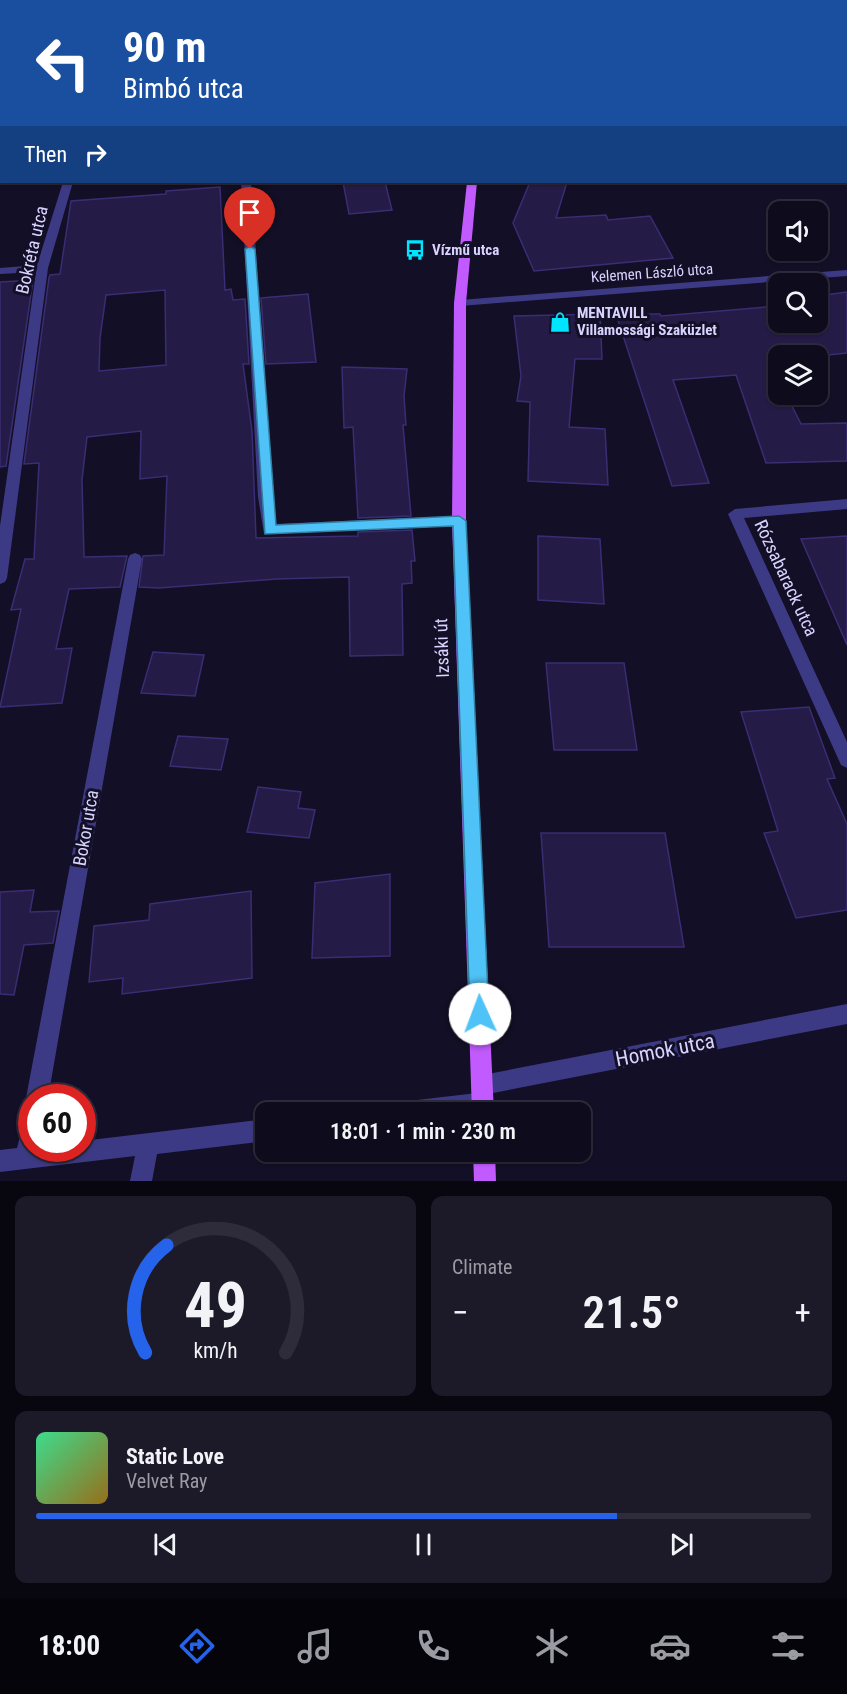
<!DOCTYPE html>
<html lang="en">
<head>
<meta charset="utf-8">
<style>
	:root { --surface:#0e0b1c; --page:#1c1929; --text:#f1f3f6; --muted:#9b9ba3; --line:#2e2b3b; --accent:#2563eb }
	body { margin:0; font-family:"Roboto Condensed",sans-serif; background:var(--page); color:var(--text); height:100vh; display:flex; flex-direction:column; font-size:22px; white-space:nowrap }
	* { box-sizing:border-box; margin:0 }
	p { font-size:20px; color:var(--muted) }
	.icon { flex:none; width:33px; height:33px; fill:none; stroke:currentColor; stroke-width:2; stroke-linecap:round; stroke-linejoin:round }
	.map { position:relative; height:1181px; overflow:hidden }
	.drawer { display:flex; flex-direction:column; gap:15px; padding:15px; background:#08060f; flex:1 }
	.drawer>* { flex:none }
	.banner { position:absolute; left:0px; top:0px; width:848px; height:183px; box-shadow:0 2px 4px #0004,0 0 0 2px var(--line); background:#1a4fa0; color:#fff; overflow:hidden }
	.buttons { position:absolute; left:768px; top:201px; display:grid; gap:12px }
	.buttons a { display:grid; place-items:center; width:60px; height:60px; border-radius:12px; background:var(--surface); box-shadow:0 2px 4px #0004,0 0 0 2px var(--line); font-size:30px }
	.speed { position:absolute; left:18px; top:1084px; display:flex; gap:12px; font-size:30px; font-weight:700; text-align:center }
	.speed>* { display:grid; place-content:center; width:78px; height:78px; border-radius:50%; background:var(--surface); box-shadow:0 2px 4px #0004,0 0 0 2px var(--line); line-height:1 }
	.speed .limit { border:9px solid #d22; background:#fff; color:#111 }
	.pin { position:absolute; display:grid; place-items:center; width:51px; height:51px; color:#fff; margin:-62px -26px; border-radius:50% 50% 50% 0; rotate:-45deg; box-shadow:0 0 6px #0007 }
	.pin .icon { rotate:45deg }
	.me { position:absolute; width:66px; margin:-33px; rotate:358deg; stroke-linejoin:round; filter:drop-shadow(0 0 4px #0008) }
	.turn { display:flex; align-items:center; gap:21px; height:126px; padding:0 24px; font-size:27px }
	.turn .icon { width:78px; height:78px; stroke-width:2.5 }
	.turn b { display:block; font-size:42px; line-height:51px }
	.then { display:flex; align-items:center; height:57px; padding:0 24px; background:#0003; gap:12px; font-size:22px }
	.big { font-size:45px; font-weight:600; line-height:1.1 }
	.drawer .widget { flex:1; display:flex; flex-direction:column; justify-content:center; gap:9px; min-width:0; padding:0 21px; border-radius:12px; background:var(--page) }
	.drawer .dial { align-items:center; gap:0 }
	.dial svg { height:156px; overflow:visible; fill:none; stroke:var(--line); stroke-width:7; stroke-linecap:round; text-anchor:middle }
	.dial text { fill:var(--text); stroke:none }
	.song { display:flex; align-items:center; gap:18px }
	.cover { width:72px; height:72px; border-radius:9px; background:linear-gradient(135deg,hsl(150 70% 55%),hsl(40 70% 35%)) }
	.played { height:6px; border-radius:3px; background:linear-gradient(90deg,var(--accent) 75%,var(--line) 75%) }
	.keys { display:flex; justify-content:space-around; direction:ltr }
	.heat { display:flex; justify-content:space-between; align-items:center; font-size:33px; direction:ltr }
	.drawer .tiles { flex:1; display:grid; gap:15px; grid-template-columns:1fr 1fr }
	.widget:last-child { grid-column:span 2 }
	.trip { position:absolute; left:255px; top:1102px; width:336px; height:60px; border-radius:12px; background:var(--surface); box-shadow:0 2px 4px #0004,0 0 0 2px var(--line); font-weight:600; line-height:60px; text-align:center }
	.tabs { display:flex; height:96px; justify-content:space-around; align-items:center; background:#06040b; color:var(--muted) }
	.tabs .icon { width:42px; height:42px }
	.tabs .on { color:var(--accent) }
	.tabs b { font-size:27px; color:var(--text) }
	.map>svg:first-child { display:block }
	.building { fill:#241b47; stroke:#3b2d73; stroke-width:1.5; fill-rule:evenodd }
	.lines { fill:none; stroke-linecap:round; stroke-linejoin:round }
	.minor { fill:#3d3a85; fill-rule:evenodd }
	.major { fill:#c25bff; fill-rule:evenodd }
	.route { fill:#4fc3f7; stroke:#337fa1; stroke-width:1.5 }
	.labels { text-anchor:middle; stroke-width:6; stroke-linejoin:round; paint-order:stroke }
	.far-poi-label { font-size:15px; font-weight:bold; fill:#d9d4ff; stroke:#130f26; text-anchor:start }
	.far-street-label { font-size:15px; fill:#d9d4ff; stroke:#130f26 }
	.street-label { font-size:18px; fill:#d9d4ff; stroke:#130f26 }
	.near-street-label { font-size:21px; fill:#d9d4ff; stroke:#130f26 }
</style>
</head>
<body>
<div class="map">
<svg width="847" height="1181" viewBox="0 0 847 1181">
	<rect width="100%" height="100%" fill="#130f26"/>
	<g class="building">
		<polygon points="343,182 385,182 392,210 349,214"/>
		<polygon points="530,182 567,182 556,218 606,215 608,220 650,216 673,258 534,271 513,223"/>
		<path d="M220,187L225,290L231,289L233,300L245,299L249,364H243L252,431L256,538L358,536V532L412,530L415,561H411L412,583L402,584L403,655L350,656L349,577L277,579L159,588L139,587L143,556L164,555L167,476L140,479L141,431L87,437L82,480L84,557L127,556L120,587L69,589L56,649L72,648L62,703L0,707L21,609L11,610L25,559H34L39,463L24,464L49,278L50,275L60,274L71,201L166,194V191ZM165,290L166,365L99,371L100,338L106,295Z"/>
		<polygon points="33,280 6,466 0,467 0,282"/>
		<polygon points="847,292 847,353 818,356 778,356 778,360 768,361 778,381 778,394 786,394 801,424 847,423 847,461 766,463 736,375 673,380 709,483 672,486 616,314 660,314 661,316 778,306 778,322 818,322 818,296"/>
		<polygon points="308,294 316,362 266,364 261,298"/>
		<polygon points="600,314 602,359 575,359 569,427 605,429 608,485 528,481 530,402 517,401 521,376 514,316"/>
		<polygon points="342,367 407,369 404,396 406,425 403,425 411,516 358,518 353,427 344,428"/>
		<polygon points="538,536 600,539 604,604 538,600"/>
		<polygon points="847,536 847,645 801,539"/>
		<polygon points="153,652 204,655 195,696 141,693"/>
		<polygon points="546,663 624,663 637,750 554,750"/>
		<polygon points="809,707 835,778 827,779 847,824 847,910 796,918 764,833 778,831 741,712"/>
		<polygon points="178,736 228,739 221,770 170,766"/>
		<polygon points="258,787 301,792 298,808 315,810 309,838 247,832"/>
		<polygon points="541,833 665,833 684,947 549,947"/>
		<polygon points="390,874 390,956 312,958 315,883"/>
		<polygon points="34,890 30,912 59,911 53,943 24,945 14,995 0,994 0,892"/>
		<polygon points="251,891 252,978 122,994 123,978 89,982 94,926 149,920 150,904"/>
	</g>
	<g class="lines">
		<g class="minor">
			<polygon points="154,0 162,0 153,2"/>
			<rect x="763" y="0" width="8" height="2"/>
			<rect x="846" y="129" width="1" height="7"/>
			<polygon points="63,182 73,182 48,268 7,578 5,582 0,584 0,526 36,272 0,274 0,268 37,265"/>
			<polygon points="241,182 251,182 275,524 459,516 466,521 464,525 264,534 258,497"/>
			<polygon points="847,270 847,276 460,306 454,303 460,300"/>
			<polygon points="847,499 847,509 744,518 847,742 847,768 841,765 728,514 735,509"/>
			<polygon points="135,553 140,555 142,559 48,1098 32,1098 32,1106 26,1098 128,559 130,555"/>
			<polygon points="847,1004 847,1024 488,1094 494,1103 490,1110 484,1113 389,1113 392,1105 400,1102 477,1093 473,1085 476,1078 483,1075"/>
			<polygon points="32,1118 32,1149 82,1149 82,1141 266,1119 266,1141 157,1154 152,1181 130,1181 135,1156 0,1172 0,1150 17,1148 24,1121"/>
		</g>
		<g class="major">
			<rect x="506" y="0" width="8" height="2"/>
			<rect x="846" y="117" width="1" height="6"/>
			<polygon points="0,179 2,182 7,182 0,185"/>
			<polygon points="467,182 477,182 466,303 466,521 494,1113 472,1113 452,521 454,303"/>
			<polygon points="473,1152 495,1152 496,1181 474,1181"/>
		</g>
	</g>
	<polygon class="route" points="250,246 255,249 276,525 459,516 466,521 489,1014 486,1021 480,1023 473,1021 470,1014 453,526 265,534 245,249"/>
	<defs>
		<g id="bus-bare" transform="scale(1.62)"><path d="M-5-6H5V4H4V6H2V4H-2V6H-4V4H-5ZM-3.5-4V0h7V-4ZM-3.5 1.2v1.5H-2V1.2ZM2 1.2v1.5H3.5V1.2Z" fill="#00e5ff" stroke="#130f26" stroke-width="2.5" paint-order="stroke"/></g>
		<g id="shop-bare" transform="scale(1.62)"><path d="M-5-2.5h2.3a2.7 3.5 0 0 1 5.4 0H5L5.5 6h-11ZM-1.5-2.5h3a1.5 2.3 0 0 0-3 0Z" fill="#00e5ff" stroke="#130f26" stroke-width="2.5" paint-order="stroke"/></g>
	</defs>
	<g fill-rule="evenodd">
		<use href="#bus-bare" x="415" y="250"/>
		<use href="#shop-bare" x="560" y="322"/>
	</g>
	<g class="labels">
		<g class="far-poi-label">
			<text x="432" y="255">Vízmű utca</text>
			<text x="577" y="318">MENTAVILL<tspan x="577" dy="17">Villamossági Szaküzlet</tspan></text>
		</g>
		<g class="far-street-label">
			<text transform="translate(652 273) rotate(-4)" y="5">Kelemen László utca</text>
		</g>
		<g class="street-label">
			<text transform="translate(32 250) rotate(-77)" y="6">Bokréta utca</text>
			<text transform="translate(786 578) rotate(65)" y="6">Rózsabarack utca</text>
			<text transform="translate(442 648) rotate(-92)" y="6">Izsáki út</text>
			<text transform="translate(86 828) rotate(-80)" y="6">Bokor utca</text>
		</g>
		<g class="near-street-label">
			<text transform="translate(665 1050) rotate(-11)" y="7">Homok utca</text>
		</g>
	</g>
</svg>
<div class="buttons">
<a><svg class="icon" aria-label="sound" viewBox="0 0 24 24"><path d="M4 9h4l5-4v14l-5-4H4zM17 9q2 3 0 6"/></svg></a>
<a><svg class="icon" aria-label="search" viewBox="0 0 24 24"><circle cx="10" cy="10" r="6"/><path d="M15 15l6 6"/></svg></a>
<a><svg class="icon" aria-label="layers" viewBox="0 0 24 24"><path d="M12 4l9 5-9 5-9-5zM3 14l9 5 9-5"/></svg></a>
</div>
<div class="speed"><div class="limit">60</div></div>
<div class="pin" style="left:250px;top:249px;background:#d93025"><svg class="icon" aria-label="arrive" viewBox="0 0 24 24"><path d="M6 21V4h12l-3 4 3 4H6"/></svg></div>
<svg class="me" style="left:480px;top:1014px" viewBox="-20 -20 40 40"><circle r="19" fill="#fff"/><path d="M0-13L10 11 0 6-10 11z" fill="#4fc3f7"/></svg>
<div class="trip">18:01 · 1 min · 230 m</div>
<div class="banner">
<div class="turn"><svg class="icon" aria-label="left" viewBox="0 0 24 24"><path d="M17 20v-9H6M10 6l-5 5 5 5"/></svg><div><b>90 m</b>Bimbó utca</div></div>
<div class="then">Then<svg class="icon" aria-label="right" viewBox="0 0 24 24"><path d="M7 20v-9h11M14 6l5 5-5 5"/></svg></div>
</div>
</div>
<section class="drawer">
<div class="tiles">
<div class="widget dial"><svg viewBox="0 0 100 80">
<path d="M14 69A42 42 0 1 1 86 69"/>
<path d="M14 69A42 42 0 0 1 25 14" stroke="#2563eb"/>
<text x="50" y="56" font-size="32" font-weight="700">49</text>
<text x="50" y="72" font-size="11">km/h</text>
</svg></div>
<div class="widget"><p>Climate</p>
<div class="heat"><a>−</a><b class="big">21.5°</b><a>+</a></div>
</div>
<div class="widget">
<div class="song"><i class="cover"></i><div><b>Static Love</b><p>Velvet Ray</p></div></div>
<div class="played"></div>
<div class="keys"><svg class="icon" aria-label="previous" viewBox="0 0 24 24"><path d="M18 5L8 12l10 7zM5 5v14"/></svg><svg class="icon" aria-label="pause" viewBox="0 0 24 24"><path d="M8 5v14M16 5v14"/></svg><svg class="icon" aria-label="next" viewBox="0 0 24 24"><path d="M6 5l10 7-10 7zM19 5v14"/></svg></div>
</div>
</div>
</section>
<nav class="tabs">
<b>18:00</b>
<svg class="icon on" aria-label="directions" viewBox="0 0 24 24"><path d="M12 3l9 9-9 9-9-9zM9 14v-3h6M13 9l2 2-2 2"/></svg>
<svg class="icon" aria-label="music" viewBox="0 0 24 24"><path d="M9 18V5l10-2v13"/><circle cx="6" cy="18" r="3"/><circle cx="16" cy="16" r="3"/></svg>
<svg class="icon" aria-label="phone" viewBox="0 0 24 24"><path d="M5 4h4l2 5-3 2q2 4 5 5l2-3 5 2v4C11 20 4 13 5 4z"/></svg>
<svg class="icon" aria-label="climate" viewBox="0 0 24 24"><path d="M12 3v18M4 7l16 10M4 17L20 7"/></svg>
<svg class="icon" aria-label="car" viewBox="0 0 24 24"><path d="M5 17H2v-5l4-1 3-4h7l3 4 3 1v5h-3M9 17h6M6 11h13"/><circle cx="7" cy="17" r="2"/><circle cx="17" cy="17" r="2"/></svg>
<svg class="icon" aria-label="filters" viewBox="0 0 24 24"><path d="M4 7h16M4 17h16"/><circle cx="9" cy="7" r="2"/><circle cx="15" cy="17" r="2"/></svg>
</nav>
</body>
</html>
